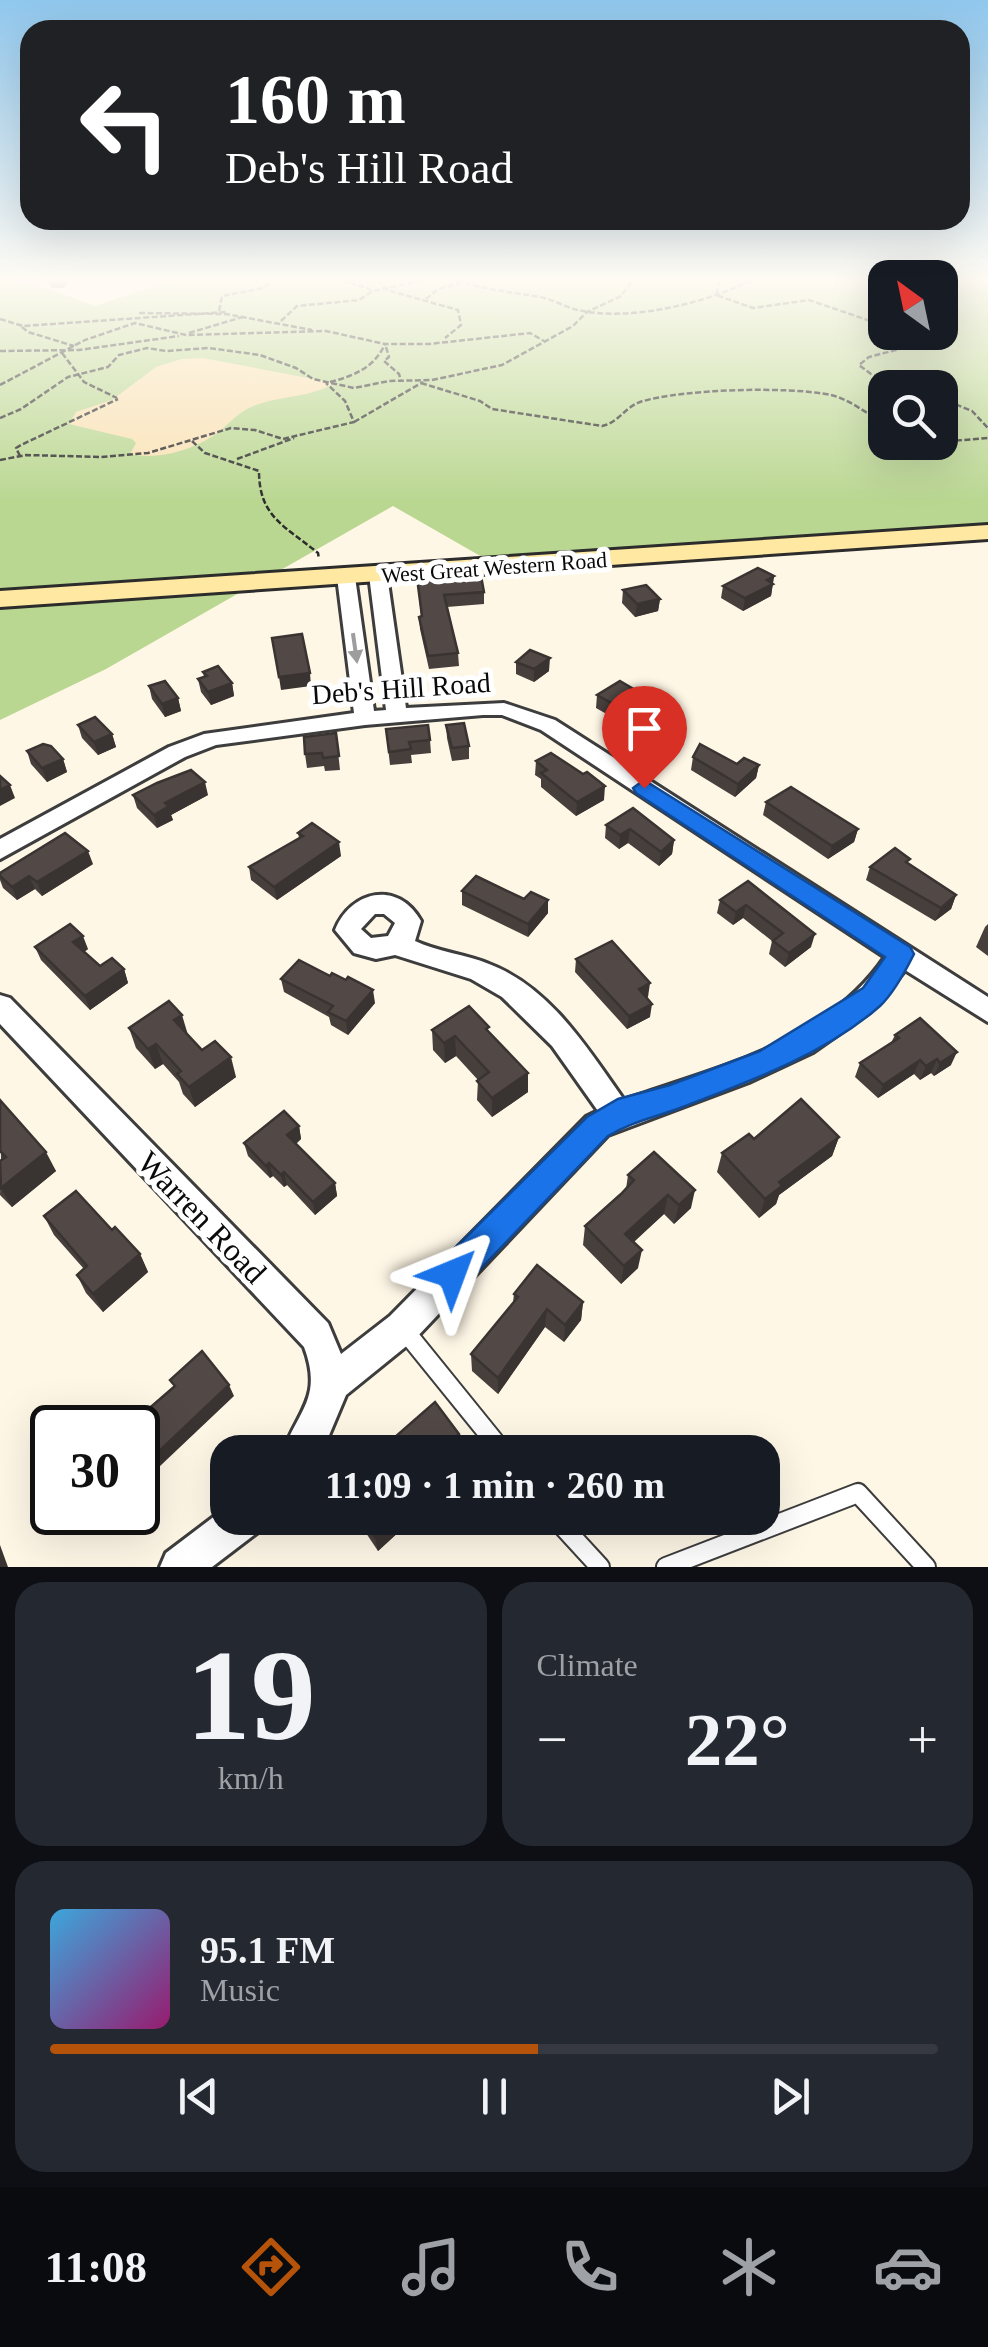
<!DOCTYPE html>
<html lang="en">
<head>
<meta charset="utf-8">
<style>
	:root { --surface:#171b24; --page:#242831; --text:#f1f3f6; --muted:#9ea1a6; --line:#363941; --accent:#b45309 }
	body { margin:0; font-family:"Times New Roman",serif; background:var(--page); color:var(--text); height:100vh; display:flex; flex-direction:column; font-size:38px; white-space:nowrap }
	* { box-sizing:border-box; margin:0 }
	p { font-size:32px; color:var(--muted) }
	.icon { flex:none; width:55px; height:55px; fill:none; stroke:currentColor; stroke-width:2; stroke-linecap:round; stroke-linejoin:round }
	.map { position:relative; height:1567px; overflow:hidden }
	.panel { display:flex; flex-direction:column; gap:15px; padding:15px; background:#0d0f14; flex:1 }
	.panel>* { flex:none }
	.banner { position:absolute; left:20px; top:20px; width:950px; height:210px; border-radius:30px; box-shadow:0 10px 40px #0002; background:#202124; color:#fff; overflow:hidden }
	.needle { width:65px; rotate:327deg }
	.fabs { position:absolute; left:868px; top:260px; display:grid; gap:20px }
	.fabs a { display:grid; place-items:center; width:90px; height:90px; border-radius:20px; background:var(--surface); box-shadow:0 10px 40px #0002; font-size:50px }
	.speed { position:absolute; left:30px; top:1405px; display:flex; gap:20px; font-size:50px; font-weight:700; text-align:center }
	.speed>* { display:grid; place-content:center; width:130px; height:130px; border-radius:50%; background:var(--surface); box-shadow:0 10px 40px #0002; line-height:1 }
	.speed .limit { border:5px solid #111; border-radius:15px; background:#fff; color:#111 }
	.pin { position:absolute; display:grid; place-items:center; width:85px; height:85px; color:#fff; margin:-102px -42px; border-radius:50% 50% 50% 0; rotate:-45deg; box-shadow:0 0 10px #0007 }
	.pin .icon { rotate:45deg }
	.me { position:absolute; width:110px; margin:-55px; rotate:44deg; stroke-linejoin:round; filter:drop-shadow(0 0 8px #0008) }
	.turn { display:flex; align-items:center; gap:35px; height:210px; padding:0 40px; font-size:45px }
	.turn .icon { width:130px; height:130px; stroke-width:2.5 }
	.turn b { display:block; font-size:70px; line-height:85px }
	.big { font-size:75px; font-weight:800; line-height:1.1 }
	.panel .card { flex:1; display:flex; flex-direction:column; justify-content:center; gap:15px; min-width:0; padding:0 35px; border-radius:30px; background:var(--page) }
	.panel .dial { align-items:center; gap:0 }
	.dial b { font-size:130px; line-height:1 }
	.song { display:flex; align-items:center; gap:30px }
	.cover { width:120px; height:120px; border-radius:15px; background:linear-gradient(135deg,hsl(200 70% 55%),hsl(320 70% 35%)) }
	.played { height:10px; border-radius:5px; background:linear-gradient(90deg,var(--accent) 55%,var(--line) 55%) }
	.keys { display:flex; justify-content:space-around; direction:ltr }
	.heat { display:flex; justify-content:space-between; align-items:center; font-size:55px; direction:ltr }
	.panel .tiles { flex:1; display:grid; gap:15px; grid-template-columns:1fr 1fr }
	.card:last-child { grid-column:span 2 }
	.trip { position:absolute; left:210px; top:1435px; width:570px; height:100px; border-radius:30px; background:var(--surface); box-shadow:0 10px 40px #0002; font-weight:800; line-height:100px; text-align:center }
	.tab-bar { display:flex; height:160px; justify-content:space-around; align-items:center; background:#090b0e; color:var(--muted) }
	.tab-bar .icon { width:70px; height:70px }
	.tab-bar .current { color:var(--accent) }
	.tab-bar b { font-size:45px; color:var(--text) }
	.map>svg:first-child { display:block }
	.forest { fill:#bad792; fill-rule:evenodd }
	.sand { fill:#f9e1b4 }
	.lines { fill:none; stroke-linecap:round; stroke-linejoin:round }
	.lane-casing { stroke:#3d3d3d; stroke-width:22 }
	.street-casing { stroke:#3d3d3d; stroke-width:6 }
	.secondary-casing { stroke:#2c2c2c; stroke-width:6 }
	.path { stroke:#2c2c2c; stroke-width:2.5; stroke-dasharray:6 2.5; stroke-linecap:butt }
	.lane { stroke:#fff; stroke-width:18 }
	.street { fill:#fff; fill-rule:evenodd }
	.secondary { fill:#fee8a2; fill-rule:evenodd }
	.wall { fill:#473f3c }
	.shaded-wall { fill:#393331 }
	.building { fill:#524946; stroke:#393331; stroke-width:2.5 }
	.oneway { fill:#9d9d9d }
	.route { fill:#1a73e8; stroke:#114b97; stroke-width:2.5 }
	.labels { text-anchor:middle; stroke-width:10; stroke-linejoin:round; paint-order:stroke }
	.far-street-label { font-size:22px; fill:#0a0a0a; stroke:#fff }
	.street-label { font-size:28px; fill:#0a0a0a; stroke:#fff }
	.near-street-label { font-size:32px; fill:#0a0a0a; stroke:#fff }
</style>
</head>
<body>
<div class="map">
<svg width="988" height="1567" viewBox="0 0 988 1567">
	<rect width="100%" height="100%" fill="#fff7e6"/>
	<g class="forest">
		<path d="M0,280L38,285L95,306L172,280H885V332H940V280H988V526L489,561L393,506L272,575L0,592ZM885,388H940V442H885Z"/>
		<polygon points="239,593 106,669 0,720 0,608"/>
	</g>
	<path class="sand" d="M203,358L334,383C308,399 278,395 251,407C235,414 227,427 213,436C190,451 157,460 130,454L136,443L132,439L69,424L76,412L112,400L156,367L181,359Z"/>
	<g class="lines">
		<g class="lane-casing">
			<g id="lane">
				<polyline points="405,1331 503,1452"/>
				<polyline points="555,1518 600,1567"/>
				<polyline points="666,1567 858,1493 926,1567"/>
			</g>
		</g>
		<g class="street-casing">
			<g id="street">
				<path d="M378,570L387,575L406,708L504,703L555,720L988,997V1022L905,970L870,1012L813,1052L749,1082L608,1135L414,1340L346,1395L322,1452H283C298,1410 323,1398 304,1347L0,1024V995L10,998L328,1323L341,1354L390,1316L586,1117L598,1111L552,1046L502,997L471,979L395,955L376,959L354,953L335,930C351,890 398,880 421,921L415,941C438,952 465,954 489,964C550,987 588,1049 624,1100C716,1068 827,1043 885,957L541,730L502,715H483L365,725L216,745L185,757L0,859V839L169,747L204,734L354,713L337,577L340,573L346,572L355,577L374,711L386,710L369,575ZM375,914H384L395,923L388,936L371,938L361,929Z"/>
				<polygon points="228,1506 228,1518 263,1518 258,1532 212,1567 160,1567 166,1553"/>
			</g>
		</g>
		<g class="secondary-casing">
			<polygon id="secondary" points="988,525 988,539 0,607 0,591"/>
		</g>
		<g class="path">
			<polyline points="342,280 370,289 370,293"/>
			<polyline points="377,280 387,290 458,310 461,325 445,338"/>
			<path d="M457,280C485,290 512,292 541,297C554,300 565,307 578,310C630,322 706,303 752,280"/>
			<polyline points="720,280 716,295 753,308 809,300 885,326"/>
			<polyline points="426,299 438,289 461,283"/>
			<polyline points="219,311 222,296 263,288 275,280"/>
			<polyline points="139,313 226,314 312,330"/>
			<polyline points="0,319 23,326 226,312"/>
			<polyline points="281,321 297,306 359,300 373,291 424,280"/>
			<polyline points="22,327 28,332 74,346"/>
			<polyline points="910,332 922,343 869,357 859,365 871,374 913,388"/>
			<polyline points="189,333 246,316"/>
			<polyline points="386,347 389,357 384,361 399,374 401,381"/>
			<polyline points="0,351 79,350 179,336"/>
			<polyline points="62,353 84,382 117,398"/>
			<polyline points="432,380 502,365 573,326 587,312 621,296 633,280"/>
			<path d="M330,382C354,376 375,367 385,344"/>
			<path d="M421,383L480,401L492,409L602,426C618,423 624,408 640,402C681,389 788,386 831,395C849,399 869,415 885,424"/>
			<polyline points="0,385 85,340 135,323 186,335 326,331 385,344 429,344 530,333 544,341"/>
			<polyline points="940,398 972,411 988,428"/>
			<polyline points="0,418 21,409 68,377 108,367 119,355 147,348 166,351 209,348 260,355 296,368 313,379 354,388 389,381 431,380"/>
			<polyline points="354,422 423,382"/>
			<path d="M192,441L205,453L259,471C259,517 285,526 318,553L319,559"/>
			<polyline points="939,442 988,438"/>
			<polyline points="20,456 16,448 21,445 118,399"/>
			<polyline points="237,459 294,438"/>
			<polyline points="0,460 26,455 101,457 148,453 231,428 255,430 283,439 354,422 345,401 326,383"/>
		</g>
		<use href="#lane" class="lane"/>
		<use href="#street" class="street"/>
		<use href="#secondary" class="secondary"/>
	</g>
	<g class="wall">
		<polygon points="47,280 70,280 63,288 51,288"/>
		<polygon points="774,576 771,596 743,611 721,598 723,586"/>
		<polygon points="417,578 484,592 484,604 447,607 458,653 459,666 429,669 420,629 419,617 421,616"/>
		<polygon points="623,590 660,599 658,611 635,617 622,603"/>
		<polygon points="516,662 549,671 534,682 516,674"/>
		<polygon points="203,672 232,683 234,696 211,705 201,692 198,679 204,677"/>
		<polygon points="149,686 178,698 181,711 165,717 152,699"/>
		<polygon points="597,695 674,728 654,741 596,708"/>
		<polygon points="78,725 112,734 116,747 98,755 82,738"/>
		<polygon points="446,725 469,746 469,759 452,761 447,738"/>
		<polygon points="386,729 430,740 431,753 411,755 412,763 390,765"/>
		<polygon points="336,733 340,770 325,771 324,766 307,768 305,754"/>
		<polygon points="27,751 63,759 67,772 47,782 31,764"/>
		<polygon points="693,757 737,764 759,765 756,778 735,797 691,770"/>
		<polygon points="536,761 604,800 576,816 541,787 541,779 535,775"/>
		<polygon points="133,795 208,795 171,815 173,820 157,828 137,808"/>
		<polygon points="766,802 858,829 854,842 828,859 763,815"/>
		<polygon points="633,808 674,840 672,854 659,866 628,843 619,849 605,838 606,825"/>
		<polygon points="298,833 341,856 277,900 251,880 249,867 299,838"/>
		<polygon points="93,864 42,896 35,889 17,900 3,888 0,880 0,873"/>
		<polygon points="908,864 956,895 951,909 935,921 866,880 870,867"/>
		<polygon points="748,881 811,947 785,967 769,954 772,941 743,918 733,925 717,913 720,900"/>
		<polygon points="462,891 548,913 528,937 462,905"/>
		<polygon points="988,924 988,956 976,947 985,927"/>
		<polygon points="35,947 88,949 84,952 100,966 124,969 128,983 90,1010 41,960"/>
		<polygon points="576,959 648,997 647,997 650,1017 627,1029 575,972"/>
		<polygon points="281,979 375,1003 348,1035 331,1025 329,1017 284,992"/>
		<polygon points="129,1028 188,1035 202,1050 236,1077 195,1107 183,1094 179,1082 163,1064 155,1069 136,1048"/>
		<polygon points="432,1030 489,1032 528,1073 528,1092 492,1117 477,1100 478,1080 456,1056 445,1063 433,1050"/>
		<polygon points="895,1035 951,1065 934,1076 931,1073 920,1080 914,1074 878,1098 855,1077 860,1063 891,1043"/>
		<polygon points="0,1100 56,1171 12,1207 0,1195 1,1160"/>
		<polygon points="299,1126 301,1139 296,1144 335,1183 337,1196 315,1215 287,1185 284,1187 273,1176 270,1178 248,1156 244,1143"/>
		<polygon points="839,1137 832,1156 779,1195 776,1204 759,1218 717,1172 722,1153 754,1139"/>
		<polygon points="628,1175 691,1208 674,1224 664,1214 634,1242 638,1268 621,1284 583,1245 585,1226 626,1189"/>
		<polygon points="44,1216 112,1230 140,1254 148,1272 103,1312 86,1293 77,1275 84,1269 54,1235"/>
		<polygon points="514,1294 583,1302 581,1320 564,1342 545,1327 498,1394 472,1371 471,1354 513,1302"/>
		<polygon points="356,1518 400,1518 402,1529 378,1551"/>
	</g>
	<g class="shaded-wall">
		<polygon points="61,280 70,280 63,288"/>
		<polygon points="774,576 771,596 743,611 745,598 767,580"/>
		<polygon points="660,599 658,611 635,617 637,604"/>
		<polygon points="550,658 549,671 534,682 534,669"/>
		<polygon points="310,673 311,686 281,690 279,677"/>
		<polygon points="232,683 234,696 211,705 208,692"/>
		<polygon points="178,698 181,711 165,717 162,704"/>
		<polygon points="676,714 674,728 654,741 655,727"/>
		<polygon points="112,734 116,747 98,755 94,742"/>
		<polygon points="63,759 67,772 47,782 42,768"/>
		<polygon points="759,765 756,778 735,797 738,784"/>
		<polygon points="205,782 208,795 171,815 173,820 157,828 154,815 165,803"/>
		<polygon points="10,785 15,798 0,806 0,790"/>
		<polygon points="605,786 604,800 576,816 577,802"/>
		<polygon points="630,829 628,843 619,849 620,835"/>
		<polygon points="858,829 854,842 828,859 832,846"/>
		<polygon points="674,840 672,854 659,866 661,852"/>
		<polygon points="339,842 341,856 277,900 274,887"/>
		<polygon points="88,851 93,864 42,896 37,882"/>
		<polygon points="29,876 35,889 17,900 12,887"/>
		<polygon points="956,895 951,909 935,921 941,908"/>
		<polygon points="548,900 548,913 528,937 528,924"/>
		<polygon points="746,905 743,918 733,925 736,912"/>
		<polygon points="815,934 811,947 785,967 789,953"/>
		<polygon points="83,936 88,949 78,956 73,942"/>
		<polygon points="124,969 128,983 90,1010 85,996"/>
		<polygon points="650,983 648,997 637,1002 639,989"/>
		<polygon points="373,990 375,1003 348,1035 346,1021"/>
		<polygon points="652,1004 650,1017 627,1029 629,1016"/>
		<polygon points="182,1015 188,1035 174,1020"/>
		<polygon points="455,1036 456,1056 445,1063 444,1043"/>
		<polygon points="156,1044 163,1064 155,1069 148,1049"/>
		<polygon points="957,1052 951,1065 934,1076 940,1063"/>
		<polygon points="231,1057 236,1077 195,1107 189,1087"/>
		<polygon points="937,1059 931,1073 920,1080 926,1066"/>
		<polygon points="920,1060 914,1074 878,1098 883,1085"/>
		<polygon points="528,1073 528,1092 492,1117 492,1098"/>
		<polygon points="299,1126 301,1139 290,1148 287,1135"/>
		<polygon points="839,1137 832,1156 779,1195 776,1204 759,1218 765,1199 779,1182"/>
		<polygon points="46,1152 56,1171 12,1207 1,1188"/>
		<polygon points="269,1163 273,1176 270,1178 266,1166"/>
		<polygon points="284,1172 287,1185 284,1187 281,1175"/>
		<polygon points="335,1183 337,1196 315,1215 313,1202"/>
		<polygon points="695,1190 691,1208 674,1224 679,1205"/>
		<polygon points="668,1195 664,1214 622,1252 625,1234"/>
		<polygon points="642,1250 638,1268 621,1284 624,1266"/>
		<polygon points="140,1254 148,1272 103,1312 93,1294"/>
		<polygon points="583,1302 581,1320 564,1342 565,1325"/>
		<polygon points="547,1309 545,1327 498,1394 498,1378"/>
		<polygon points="229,1385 234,1396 159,1467 153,1457"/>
		<polygon points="459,1434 459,1450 456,1452 438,1452"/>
		<polygon points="397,1518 400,1518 402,1529 378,1551 375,1537"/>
		<polygon points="0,1545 8,1567 0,1567"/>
	</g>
	<g class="building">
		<polygon points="758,568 774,576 767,580 773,584 745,598 723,586"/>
		<polygon points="481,576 484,592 444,595 458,653 428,656 419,617 422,616 417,578"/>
		<polygon points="646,585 660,599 637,604 623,590"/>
		<polygon points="302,634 310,673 279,677 272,638"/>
		<polygon points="530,650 550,658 534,669 516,662"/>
		<polygon points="218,666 232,683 208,692 198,679 207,676 203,672"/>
		<polygon points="165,681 178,698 162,704 149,686"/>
		<polygon points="620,681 676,714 655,727 597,695"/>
		<polygon points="95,717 112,734 94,742 78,725"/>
		<polygon points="464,723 469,746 452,748 446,725"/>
		<polygon points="428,725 430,740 409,742 411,749 389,752 386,729"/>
		<polygon points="336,733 339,756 323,758 322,753 305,754 304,737"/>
		<polygon points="43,744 51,746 63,759 42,768 27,751"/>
		<polygon points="700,744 737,764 744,758 759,765 738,784 693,757"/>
		<polygon points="551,753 583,774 587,772 605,786 577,802 541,773 547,770 536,761"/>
		<polygon points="191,770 205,782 165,803 169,806 154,815 133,795 157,783"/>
		<polygon points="0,776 10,785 0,790"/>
		<polygon points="791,787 858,829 832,846 766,802"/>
		<polygon points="633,808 674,840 661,852 630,829 620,835 606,825"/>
		<polygon points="312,823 339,842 274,887 249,867 303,836 298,833"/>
		<polygon points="65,833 88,851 37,882 29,876 12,887 0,876 0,873"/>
		<polygon points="895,848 910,859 906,862 956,895 941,908 870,867"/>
		<polygon points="476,876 524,899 531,892 548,900 528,924 462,891"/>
		<polygon points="748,881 815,934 789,953 773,941 783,933 746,905 736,912 720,900"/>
		<polygon points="70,924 83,936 73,942 100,966 112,958 124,969 85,996 35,947"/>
		<polygon points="612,941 650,983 639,989 652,1004 629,1016 576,959"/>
		<polygon points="299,960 330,976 332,973 346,980 348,977 373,990 346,1021 328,1012 333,1006 281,979"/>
		<polygon points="169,1001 182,1015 174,1020 202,1050 215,1041 231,1057 189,1087 177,1074 181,1071 156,1044 148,1049 129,1028"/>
		<polygon points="469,1006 489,1027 486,1029 528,1073 492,1098 477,1081 489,1072 455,1036 444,1043 432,1030"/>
		<polygon points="920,1018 957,1052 940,1063 937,1059 926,1066 920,1060 883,1085 860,1063 899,1038 895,1035"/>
		<polygon points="801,1099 839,1137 779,1182 782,1186 765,1199 722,1153 749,1134 754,1139"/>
		<polygon points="0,1100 46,1152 1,1188 0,1161 6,1157 0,1151"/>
		<polygon points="284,1111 299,1126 287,1135 335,1183 313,1202 284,1172 281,1175 269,1163 266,1166 244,1143"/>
		<polygon points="654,1152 695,1190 679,1205 668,1195 625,1234 642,1250 624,1266 585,1226 621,1194 634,1180 628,1175"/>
		<polygon points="76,1191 112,1230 115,1227 140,1254 93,1294 77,1275 87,1266 44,1216"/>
		<polygon points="537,1265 583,1302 565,1325 547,1309 498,1378 471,1354 518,1297 514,1294"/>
		<polygon points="202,1351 229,1385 153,1457 138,1435 138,1428 132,1428 130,1425 175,1386 170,1380"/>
		<polygon points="435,1402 459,1434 438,1452 369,1452 375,1447 378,1452"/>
		<polygon points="362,1518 397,1518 375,1537"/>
	</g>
	<defs><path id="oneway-solid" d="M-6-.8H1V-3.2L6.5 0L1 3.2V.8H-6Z" transform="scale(2.5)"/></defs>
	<use class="oneway" href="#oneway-solid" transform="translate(355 648) rotate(82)"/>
	<linearGradient id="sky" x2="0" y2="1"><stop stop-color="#90c7ed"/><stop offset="0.56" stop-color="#fffbf4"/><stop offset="1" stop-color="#fffbf4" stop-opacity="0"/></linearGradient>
	<rect width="988" height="500" fill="url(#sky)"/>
	<path class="route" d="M644,780L910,947L914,954C906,970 894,993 880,1006C824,1055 748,1082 680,1108C653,1118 633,1121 608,1136L464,1286L452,1291L440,1286L435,1274L440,1263L587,1117L618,1099L670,1085L760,1051L863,988L885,957L636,793L633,788Z"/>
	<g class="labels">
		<g class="far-street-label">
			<text transform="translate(494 567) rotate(-4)" y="8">West Great Western Road</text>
		</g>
		<g class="street-label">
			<text transform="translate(401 688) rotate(-4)" y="10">Deb's Hill Road</text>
		</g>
		<g class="near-street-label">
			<text transform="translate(202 1217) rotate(46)" y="11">Warren Road</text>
		</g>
	</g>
</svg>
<div class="fabs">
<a><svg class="needle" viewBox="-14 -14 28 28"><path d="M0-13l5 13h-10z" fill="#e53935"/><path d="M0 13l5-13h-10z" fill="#9ea1a6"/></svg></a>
<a><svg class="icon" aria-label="search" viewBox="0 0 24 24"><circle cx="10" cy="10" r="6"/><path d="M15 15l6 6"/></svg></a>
</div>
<div class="speed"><div class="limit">30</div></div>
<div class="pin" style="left:644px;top:788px;background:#d93025"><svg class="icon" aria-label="arrive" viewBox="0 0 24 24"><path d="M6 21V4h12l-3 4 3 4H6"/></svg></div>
<svg class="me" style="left:452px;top:1274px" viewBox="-20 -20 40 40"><path d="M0-17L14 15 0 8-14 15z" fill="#1a73e8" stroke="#fff" stroke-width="4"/></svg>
<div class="trip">11:09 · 1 min · 260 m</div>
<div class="banner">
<div class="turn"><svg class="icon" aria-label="left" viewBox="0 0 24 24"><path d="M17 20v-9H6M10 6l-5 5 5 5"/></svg><div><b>160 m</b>Deb's Hill Road</div></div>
</div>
</div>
<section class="panel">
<div class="tiles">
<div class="card dial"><b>19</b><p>km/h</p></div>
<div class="card"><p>Climate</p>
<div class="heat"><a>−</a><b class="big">22°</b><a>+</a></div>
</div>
<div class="card">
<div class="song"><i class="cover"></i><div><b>95.1 FM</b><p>Music</p></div></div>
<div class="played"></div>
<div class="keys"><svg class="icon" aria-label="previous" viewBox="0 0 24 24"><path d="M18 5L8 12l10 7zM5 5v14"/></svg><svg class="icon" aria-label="pause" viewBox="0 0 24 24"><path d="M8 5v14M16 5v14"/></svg><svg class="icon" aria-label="next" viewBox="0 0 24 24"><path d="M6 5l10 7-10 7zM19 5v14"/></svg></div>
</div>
</div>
</section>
<nav class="tab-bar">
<b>11:08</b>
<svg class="icon current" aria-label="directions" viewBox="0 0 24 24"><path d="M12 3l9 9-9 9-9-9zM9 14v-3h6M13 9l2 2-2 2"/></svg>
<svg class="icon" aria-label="music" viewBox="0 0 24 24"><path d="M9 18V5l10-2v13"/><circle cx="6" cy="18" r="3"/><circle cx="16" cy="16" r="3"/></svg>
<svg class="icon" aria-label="phone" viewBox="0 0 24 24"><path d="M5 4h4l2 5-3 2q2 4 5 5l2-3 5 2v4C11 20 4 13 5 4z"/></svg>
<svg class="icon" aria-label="climate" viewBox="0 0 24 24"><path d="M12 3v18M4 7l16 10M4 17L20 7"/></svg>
<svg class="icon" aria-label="car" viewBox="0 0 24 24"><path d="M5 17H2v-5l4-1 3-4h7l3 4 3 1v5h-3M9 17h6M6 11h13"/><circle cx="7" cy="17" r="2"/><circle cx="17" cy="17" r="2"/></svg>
</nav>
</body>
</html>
